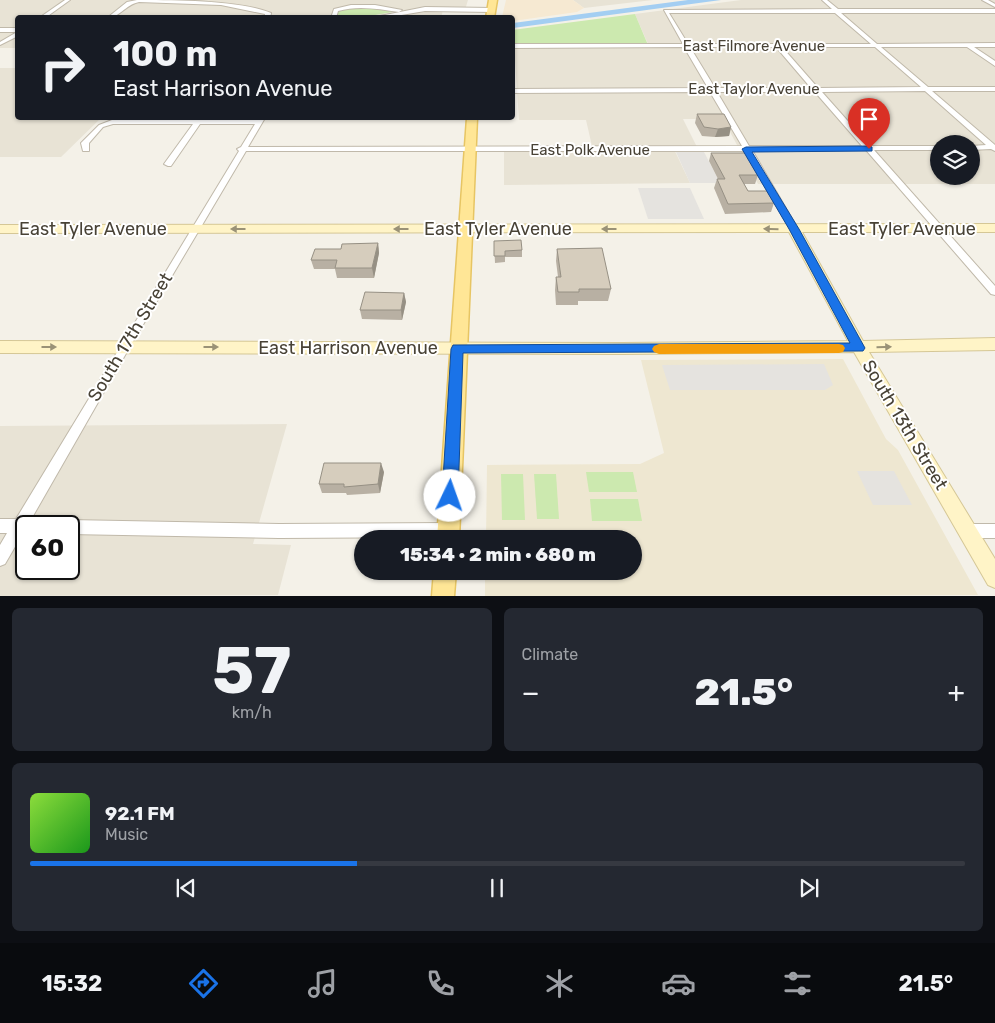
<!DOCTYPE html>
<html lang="en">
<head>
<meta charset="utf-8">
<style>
	:root { --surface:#171b24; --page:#242831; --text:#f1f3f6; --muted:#9ea1a6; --line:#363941; --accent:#1a73e8 }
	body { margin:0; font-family:Rubik,sans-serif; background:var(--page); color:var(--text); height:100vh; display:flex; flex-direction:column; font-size:19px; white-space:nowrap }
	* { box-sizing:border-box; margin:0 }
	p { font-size:16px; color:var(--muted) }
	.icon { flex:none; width:28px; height:28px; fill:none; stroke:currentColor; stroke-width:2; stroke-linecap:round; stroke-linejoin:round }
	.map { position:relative; height:596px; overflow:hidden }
	.panel { display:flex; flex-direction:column; gap:12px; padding:12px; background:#0d0f14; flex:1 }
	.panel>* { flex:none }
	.hud { position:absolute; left:15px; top:15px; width:500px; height:105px; border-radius:5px; box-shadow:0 1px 4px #0004; background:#171b24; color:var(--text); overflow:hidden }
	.fabs { position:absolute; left:930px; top:135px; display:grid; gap:10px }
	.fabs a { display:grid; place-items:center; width:50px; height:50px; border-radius:50%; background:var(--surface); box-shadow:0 1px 4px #0004; font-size:25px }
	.speed { position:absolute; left:15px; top:515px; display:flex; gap:10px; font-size:25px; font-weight:700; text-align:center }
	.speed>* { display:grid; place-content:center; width:65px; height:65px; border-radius:50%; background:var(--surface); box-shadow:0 1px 4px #0004; line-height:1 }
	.speed .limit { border:2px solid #111; border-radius:8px; background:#fff; color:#111 }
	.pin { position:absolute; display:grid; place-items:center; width:42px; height:42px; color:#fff; margin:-51px -21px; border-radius:50% 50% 50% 0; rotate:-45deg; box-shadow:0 0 5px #0007 }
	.pin .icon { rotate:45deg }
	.me { position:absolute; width:55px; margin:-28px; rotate:3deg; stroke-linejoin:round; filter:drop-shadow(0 0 4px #0008) }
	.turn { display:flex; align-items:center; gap:18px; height:105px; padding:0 15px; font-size:22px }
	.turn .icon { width:65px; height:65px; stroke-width:2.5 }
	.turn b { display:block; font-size:35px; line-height:42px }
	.big { font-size:38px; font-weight:800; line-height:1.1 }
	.panel .tile { flex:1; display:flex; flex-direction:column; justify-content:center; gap:8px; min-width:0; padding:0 18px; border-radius:8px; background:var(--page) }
	.panel .dial { align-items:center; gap:0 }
	.dial b { font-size:65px; line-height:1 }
	.song { display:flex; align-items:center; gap:15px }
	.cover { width:60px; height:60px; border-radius:8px; background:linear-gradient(135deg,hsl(90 70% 55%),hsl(120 70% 35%)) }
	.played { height:5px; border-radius:2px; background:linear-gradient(90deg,var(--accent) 35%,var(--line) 35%) }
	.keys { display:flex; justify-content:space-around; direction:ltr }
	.heat { display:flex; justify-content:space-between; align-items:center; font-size:28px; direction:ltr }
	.panel .tiles { flex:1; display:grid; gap:12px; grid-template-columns:1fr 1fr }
	.tile:last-child { grid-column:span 2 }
	.trip { position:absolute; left:354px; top:530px; width:288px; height:50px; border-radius:25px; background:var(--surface); box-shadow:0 1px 4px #0004; font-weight:800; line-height:50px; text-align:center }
	.menu { display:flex; height:80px; justify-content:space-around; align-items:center; background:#090b0e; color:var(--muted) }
	.menu .icon { width:35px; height:35px }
	.menu .on { color:var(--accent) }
	.menu b { font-size:22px; color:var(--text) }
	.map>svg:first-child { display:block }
	.residential { fill:#e8e3d5; fill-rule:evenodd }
	.commercial { fill:#f6e9d2 }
	.education { fill:#eee7d1 }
	.green { fill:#cce9af }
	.parking { fill:#e5e3df }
	.water { fill:#a3cef2 }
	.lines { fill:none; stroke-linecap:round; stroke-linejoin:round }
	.street-casing { stroke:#c0b9aa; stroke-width:2 }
	.secondary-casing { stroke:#d5c796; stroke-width:2 }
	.primary-casing { stroke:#e7c563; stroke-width:3 }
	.street { fill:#fff; fill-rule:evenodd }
	.secondary { fill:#fff4c7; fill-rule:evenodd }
	.primary { fill:#ffe696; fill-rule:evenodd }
	.wall { fill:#b8b0a3 }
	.shaded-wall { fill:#969084 }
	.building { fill:#d6cdbd; stroke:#969084 }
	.oneway { fill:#9a9277 }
	.route { fill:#1a73e8; stroke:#114b97 }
	.slow { fill:#f59e0b }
	.labels { text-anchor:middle; stroke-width:4; stroke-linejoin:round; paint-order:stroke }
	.far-street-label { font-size:15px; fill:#484236; stroke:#fff }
	.street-label { font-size:18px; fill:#484236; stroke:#fff }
</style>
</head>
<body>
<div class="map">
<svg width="995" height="596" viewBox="0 0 995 596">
	<rect width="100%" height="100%" fill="#f4f1e8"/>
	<g class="residential">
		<polygon points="0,0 468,0 465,10 443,10 441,18 364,17 397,12 335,18 18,18 17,48 0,48"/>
		<polygon points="573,0 653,0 584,8"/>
		<path d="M741,0H995V184H758L723,119H683L697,147H673L690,183L504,185V146H592L586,120H519L514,45L648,44L635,14ZM939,144H971V176H939Z"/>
		<polygon points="0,68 17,68 18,118 101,118 61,157 0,157"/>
		<path d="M287,424L253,544L291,545L278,595L0,596V426ZM26,526H69V569H26Z"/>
	</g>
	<polygon class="commercial" points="506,0 573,0 584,8 577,12 513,21 512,18 502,17"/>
	<polygon class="education" points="843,359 886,439 898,450 978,595 485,596 485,571 632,571 632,539 486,539 487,465 640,464 664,453 641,360"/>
	<g class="green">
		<polygon points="366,7 398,11 364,17 335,18 337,12 349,8"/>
		<polygon points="635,14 648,45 513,45 512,30"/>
		<polygon points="586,472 633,472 637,492 589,492"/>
		<polygon points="501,474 523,474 525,520 502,520"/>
		<polygon points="534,474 556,474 559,519 537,519"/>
		<polygon points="590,499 638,499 642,521 592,521"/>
	</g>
	<g class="parking">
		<polygon points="676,152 704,152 720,183 690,183"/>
		<polygon points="638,188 690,188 704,219 648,219"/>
		<polygon points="824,364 833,385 825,390 670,390 662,365"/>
		<polygon points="857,471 894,471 912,505 873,505"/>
	</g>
	<polygon class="water" points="688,0 721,0 513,28 513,23"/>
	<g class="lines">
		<g class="street-casing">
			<g id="street">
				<polygon points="65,0 70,0 45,18 39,18"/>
				<path d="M137,0C172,0 241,0 271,13L270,18H265V14L221,5L139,2C125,5 119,18 107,18L127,2Z"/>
				<path d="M822,0H827L838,9H995V13H841L877,44L995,43V47H974L995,61V66L967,47H881L928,87H995V91H932L995,145V151L991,149L971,150V146L986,145L925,91L822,92L870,146H939V150H874L995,286V295L991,294L866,150H752L798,229L794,232L790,229L744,151H246L128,350L29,523L30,526H26V531L23,533L5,564L0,566V545L7,533H0V519H16L239,151L237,149L241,147L255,124H200L171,166H168L164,164L193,124H113L103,127L89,143V151H83L81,143L99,125L112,120H257L259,118H265L248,147L742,146L710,92L512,93V89L708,88L684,47L512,48V44H683L664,10L832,9ZM669,13H835L871,44H688ZM690,47H776L811,88H715ZM782,47H875L921,87L818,88ZM717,92H815L862,146H749Z"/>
				<polygon points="982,0 988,0 995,4 995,7"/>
				<path d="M351,5H375L402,10L399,12C379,9 358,5 338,11L336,18H331L334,9Z"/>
				<polygon points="425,7 492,8 495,10 492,12 425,11 384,18 370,18"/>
				<polygon points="0,28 18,28 18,36 0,45 0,42 17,32 0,32"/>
				<polygon points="69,520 279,524 448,523 453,525 455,530 453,535 448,537 279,538 69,534 69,526 62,526 64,522"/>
				<polygon points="968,524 995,524 995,538 968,538 963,536 961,531 963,526"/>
			</g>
		</g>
		<g class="secondary-casing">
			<polygon id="secondary" points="995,224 995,232 802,232 863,341 995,338 995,350 869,352 995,559 995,588 988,585 854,352 622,354 0,353 0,341 622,343 848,341 789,232 0,233 0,225"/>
		</g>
		<g class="primary-casing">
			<g id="primary">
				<polygon points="489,0 497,0 494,18 486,18"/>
				<polygon points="467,118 477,118 459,539 437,539"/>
				<polygon points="434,571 456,571 454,596 432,596"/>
			</g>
		</g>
		<use href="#street" class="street"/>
		<use href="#secondary" class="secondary"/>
		<use href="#primary" class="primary"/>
	</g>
	<g class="wall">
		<polygon points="697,114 731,127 729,136 715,137 702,136 695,123"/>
		<polygon points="711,153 758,175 755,184 744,184 748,191 774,203 771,212 725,214 714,188 717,179 718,179 709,161"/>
		<polygon points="494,241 522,250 522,257 505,257 505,262 495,263"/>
		<polygon points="378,243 379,253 374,278 337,278 335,269 314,269 311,260"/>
		<polygon points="557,249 611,289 608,301 578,301 578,305 556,305 555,290 556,277 558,277 556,261"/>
		<polygon points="404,293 406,302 402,320 362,319 360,310"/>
		<polygon points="384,472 380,493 347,495 346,493 322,493 319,484"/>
	</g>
	<g class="shaded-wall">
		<polygon points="731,127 729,136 715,137 718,129"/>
		<polygon points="378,243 379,253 374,278 372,268"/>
		<polygon points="404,293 406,302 402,320 401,310"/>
		<polygon points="381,463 384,472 380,493 378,484"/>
	</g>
	<g class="building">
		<polygon points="697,114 724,114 731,127 718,129 704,127"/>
		<polygon points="711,153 746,153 758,175 739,175 748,191 767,191 774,203 728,204 717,179 725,179"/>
		<polygon points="521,240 522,250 505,251 505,256 494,256 494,241"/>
		<polygon points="378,243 372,268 335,268 337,260 311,260 315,249 341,249 342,244"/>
		<polygon points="602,248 611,289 579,289 579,292 558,292 556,277 561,277 557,249"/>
		<polygon points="365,292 404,293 401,310 360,310"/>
		<polygon points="324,463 381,463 378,484 344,487 344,484 319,484"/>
	</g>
	<defs><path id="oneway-solid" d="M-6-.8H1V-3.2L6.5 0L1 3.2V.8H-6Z" transform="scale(1.25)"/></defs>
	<g class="oneway">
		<use href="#oneway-solid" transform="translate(238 229) rotate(180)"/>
		<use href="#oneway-solid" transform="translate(401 229) rotate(180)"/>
		<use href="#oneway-solid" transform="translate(609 229) rotate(180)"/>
		<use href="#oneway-solid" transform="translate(771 229) rotate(-179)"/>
		<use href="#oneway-solid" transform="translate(49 347)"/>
		<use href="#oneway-solid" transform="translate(211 347)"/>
		<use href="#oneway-solid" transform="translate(884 347) rotate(-2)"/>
	</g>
	<polygon class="route" points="869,146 872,147 872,151 752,152 799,229 865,348 863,351 463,353 458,496 455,502 450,504 444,502 442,496 451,349 453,345 850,343 789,229 742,149 746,147"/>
	<polygon class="slow" points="659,344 839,344 843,345 845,348 843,352 839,353 659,354 654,352 652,349 654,346"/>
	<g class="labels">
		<g class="far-street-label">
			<text x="754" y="51">East Filmore Avenue</text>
			<text x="754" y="94">East Taylor Avenue</text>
			<text x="590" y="155">East Polk Avenue</text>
		</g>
		<g class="street-label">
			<text x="93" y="235">East Tyler Avenue</text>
			<text x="498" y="235">East Tyler Avenue</text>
			<text x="902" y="235">East Tyler Avenue</text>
			<text transform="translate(130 337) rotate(-59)" y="6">South 17th Street</text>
			<text x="348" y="354">East Harrison Avenue</text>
			<text transform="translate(905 425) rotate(59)" y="6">South 13th Street</text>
		</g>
	</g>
</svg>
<div class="fabs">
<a><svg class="icon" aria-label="layers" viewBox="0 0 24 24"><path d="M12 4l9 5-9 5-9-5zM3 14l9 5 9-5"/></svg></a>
</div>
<div class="speed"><div class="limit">60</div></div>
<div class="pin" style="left:869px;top:149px;background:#d93025"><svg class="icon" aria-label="arrive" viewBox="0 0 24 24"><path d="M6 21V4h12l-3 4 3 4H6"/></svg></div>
<svg class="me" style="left:450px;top:496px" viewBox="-20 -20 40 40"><circle r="19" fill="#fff"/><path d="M0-13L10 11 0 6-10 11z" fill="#1a73e8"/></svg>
<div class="trip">15:34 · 2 min · 680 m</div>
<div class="hud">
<div class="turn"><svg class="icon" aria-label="right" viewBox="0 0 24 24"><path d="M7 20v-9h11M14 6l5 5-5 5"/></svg><div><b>100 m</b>East Harrison Avenue</div></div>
</div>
</div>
<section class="panel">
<div class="tiles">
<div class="tile dial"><b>57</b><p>km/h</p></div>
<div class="tile"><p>Climate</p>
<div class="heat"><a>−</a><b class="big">21.5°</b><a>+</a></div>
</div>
<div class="tile">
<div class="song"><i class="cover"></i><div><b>92.1 FM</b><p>Music</p></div></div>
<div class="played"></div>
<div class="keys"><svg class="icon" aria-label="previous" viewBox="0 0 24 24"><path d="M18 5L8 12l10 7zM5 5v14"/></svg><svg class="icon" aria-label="pause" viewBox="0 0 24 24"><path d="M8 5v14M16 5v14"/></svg><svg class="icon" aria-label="next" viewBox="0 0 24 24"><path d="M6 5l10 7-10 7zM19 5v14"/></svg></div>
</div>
</div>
</section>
<nav class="menu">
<b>15:32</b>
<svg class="icon on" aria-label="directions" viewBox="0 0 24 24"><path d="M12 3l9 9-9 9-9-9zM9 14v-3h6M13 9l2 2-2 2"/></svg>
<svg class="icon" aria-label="music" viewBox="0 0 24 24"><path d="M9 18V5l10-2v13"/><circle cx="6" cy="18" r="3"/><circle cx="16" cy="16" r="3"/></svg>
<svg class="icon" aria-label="phone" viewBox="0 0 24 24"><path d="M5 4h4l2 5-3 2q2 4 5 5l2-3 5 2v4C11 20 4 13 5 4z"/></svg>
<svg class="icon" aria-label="climate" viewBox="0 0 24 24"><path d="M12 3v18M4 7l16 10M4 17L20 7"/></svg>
<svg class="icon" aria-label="car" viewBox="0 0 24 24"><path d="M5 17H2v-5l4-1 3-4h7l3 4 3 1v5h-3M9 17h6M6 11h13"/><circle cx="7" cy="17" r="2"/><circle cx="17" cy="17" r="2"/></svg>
<svg class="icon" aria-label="filters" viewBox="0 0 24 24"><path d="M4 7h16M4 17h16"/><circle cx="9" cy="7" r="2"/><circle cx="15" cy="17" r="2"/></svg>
<b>21.5°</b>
</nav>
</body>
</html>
